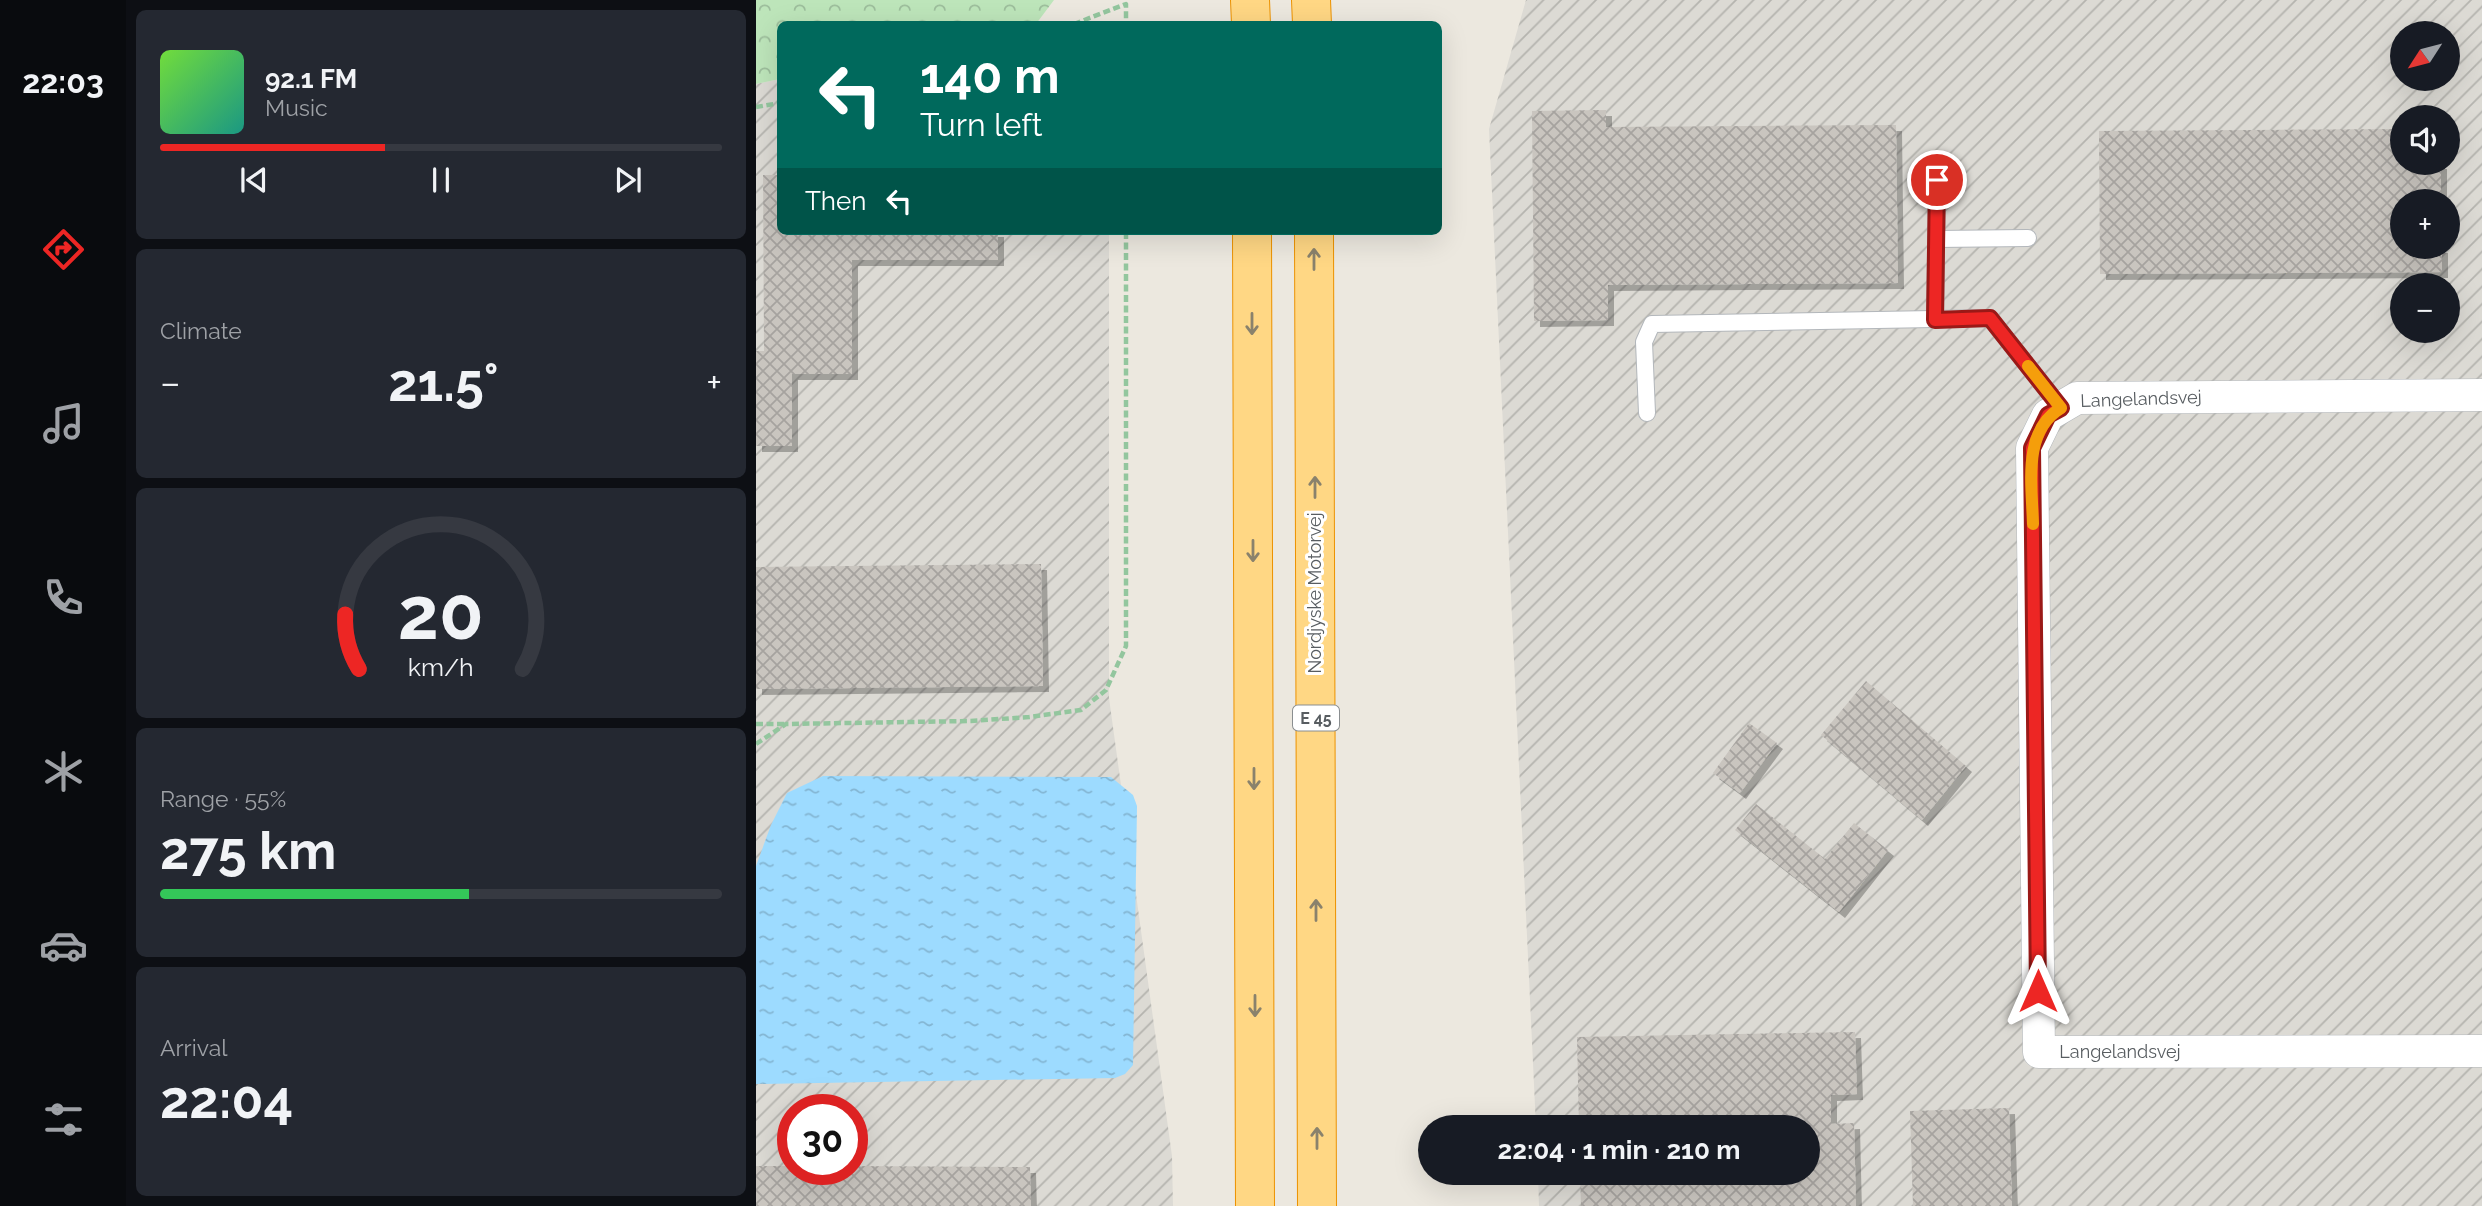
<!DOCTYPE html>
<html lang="en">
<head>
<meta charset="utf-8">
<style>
	:root { --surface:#171b24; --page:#242831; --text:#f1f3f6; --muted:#9ea1a6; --line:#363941; --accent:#ed2624 }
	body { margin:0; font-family:Raleway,sans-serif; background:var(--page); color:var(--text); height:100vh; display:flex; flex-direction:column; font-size:26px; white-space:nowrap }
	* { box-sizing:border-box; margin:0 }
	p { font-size:23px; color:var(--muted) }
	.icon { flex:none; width:38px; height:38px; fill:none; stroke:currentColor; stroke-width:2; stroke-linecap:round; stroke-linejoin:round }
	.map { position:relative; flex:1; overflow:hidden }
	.panel { display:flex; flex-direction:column; gap:10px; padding:10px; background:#0d0f14; width:630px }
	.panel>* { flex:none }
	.banner { position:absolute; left:21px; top:21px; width:665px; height:214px; border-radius:10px; box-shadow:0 7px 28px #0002; background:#00695c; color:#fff; overflow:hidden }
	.needle { width:46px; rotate:234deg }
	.fabs { position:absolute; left:1634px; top:21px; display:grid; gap:14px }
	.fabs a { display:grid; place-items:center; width:70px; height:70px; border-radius:50%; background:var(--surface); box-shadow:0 7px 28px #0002; font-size:35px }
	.speed { position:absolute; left:21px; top:1094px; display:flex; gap:14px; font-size:35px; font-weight:700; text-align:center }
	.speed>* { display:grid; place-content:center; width:91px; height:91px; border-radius:50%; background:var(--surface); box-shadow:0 7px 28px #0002; line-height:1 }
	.speed .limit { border:10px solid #d22; background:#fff; color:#111 }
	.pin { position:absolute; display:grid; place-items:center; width:60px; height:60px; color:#fff; margin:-30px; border:4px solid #fff; border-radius:50%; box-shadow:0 2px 7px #0007 }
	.me { position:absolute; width:77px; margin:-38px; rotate:0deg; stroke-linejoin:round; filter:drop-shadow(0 0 5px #0008) }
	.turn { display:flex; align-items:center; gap:24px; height:147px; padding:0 28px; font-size:32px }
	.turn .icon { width:91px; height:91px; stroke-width:2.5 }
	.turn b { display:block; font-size:49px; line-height:60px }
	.then { display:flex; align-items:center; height:66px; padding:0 28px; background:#0003; gap:14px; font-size:26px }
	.big { font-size:52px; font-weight:700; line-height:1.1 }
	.panel .card { flex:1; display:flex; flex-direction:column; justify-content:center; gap:10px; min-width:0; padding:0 24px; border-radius:10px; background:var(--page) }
	.panel .dial { align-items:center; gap:0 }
	.dial svg { height:182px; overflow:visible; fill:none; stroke:var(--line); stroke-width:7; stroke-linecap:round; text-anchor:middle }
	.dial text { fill:var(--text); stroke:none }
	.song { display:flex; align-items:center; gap:21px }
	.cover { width:84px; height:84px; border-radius:10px; background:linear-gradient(135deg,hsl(100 70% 55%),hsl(170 70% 35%)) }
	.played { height:7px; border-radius:4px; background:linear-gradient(90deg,var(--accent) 40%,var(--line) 40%) }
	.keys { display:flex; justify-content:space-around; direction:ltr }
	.heat { display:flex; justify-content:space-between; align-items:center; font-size:38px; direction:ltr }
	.charge { height:10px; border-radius:5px; background:linear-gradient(90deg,#34c759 55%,var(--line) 0) }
	.trip { position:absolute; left:662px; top:1115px; width:402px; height:70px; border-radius:35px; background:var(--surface); box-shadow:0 7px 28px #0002; font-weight:700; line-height:70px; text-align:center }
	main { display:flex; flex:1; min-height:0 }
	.dock { display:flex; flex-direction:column; width:126px; justify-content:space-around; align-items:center; background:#090b0e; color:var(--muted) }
	.dock .icon { width:49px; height:49px }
	.dock .active { color:var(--accent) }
	.dock b { font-size:32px; color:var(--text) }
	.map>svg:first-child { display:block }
	.industrial { fill:url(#industrial-furrows); fill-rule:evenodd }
	.forest { fill:url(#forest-crowns) }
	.water { fill:url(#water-ripples) }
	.building { fill:url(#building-cross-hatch); filter:url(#shadow) }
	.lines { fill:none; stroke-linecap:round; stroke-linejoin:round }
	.lane-casing { stroke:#b3b7bb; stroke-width:18 }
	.street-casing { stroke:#b3b7bb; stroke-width:33 }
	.highway-casing { stroke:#ec9200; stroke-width:40 }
	.path { stroke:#93c69e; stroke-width:4.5; stroke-dasharray:7 3.5; stroke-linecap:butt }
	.lane { stroke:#fff; stroke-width:16 }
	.street { stroke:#fff; stroke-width:32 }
	.highway { stroke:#ffd784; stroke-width:38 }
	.oneway { stroke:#8a826c }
	.route-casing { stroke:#9a1917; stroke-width:18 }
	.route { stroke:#ed2624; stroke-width:12 }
	.slow { stroke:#f59e0b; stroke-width:12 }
	.labels { text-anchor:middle; stroke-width:6; stroke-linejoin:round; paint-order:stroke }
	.shield { fill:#fff; stroke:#8a8e90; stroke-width:2 }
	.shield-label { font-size:16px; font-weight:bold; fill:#585d61 }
	.street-label { font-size:18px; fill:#585d61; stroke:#fff }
</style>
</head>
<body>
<main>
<nav class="dock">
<b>22:03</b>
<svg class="icon active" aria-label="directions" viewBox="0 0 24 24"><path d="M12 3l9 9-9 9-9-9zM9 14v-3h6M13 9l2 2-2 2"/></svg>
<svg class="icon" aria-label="music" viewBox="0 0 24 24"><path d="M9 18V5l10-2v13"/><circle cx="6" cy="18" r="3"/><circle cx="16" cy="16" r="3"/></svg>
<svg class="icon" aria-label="phone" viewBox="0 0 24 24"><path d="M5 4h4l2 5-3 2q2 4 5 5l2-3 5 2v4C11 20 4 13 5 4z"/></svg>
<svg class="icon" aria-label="climate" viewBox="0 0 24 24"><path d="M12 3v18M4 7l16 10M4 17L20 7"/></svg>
<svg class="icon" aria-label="car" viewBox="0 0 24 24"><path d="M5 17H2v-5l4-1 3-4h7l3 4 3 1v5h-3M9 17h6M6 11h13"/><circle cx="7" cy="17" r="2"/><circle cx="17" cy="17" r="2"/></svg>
<svg class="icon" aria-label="filters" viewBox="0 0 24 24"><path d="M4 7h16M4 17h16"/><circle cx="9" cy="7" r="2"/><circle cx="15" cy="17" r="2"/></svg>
</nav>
<section class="panel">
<div class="card">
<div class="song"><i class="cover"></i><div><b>92.1 FM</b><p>Music</p></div></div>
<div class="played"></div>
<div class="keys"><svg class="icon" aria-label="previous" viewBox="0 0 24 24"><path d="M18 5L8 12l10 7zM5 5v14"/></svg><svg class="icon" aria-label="pause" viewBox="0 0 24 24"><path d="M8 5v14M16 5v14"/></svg><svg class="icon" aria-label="next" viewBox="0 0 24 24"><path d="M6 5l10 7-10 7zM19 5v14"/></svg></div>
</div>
<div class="card"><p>Climate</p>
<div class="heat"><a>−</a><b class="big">21.5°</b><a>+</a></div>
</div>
<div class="card dial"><svg viewBox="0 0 100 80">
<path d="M14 69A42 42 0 1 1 86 69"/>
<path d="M14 69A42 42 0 0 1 8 45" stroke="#ed2624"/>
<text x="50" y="56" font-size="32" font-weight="700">20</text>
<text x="50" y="72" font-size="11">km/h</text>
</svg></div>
<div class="card"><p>Range · 55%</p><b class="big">275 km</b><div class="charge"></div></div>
<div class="card"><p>Arrival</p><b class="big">22:04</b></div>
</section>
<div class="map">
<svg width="1726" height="1206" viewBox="0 0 1726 1206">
	<defs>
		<pattern id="industrial-furrows" width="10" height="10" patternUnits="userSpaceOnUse" patternTransform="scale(1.75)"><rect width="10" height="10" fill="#dcdad4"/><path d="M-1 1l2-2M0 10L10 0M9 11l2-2" fill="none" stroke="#b5b4af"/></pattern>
		<pattern id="forest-crowns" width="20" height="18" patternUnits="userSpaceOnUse" patternTransform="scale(1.75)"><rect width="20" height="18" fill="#bde5ba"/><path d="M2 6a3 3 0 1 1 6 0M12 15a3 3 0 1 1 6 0" fill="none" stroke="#9cbd9b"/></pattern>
		<pattern id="water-ripples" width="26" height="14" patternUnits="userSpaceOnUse" patternTransform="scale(1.75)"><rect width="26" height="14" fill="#9ddbff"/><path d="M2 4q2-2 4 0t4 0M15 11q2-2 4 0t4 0" fill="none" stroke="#83b5d2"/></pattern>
		<pattern id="building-cross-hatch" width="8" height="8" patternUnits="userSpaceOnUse" patternTransform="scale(1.75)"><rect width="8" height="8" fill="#c9c5bf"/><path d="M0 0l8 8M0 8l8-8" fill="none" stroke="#a6a39f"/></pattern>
		<filter id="shadow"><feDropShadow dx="6" dy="6" stdDeviation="0" flood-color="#0004"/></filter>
	</defs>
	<rect width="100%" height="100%" fill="#ece8df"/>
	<g class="industrial">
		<path d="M770,0H1726V1206H783L782,1173L1052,1172V1127H780L733,129ZM1647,33H1692V79H1647ZM1647,117H1692V163H1647ZM1647,201H1692V247H1647ZM1647,285H1692V331H1647Z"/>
		<path d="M24,79V231H353V698L416,1156L417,1206H0V84ZM37,1110H96V1169H37Z"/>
	</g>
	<polygon class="forest" points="0,0 298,0 280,24 24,24 24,79 0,84"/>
	<polygon class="water" points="67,776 355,777 377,795 381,806 377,1065 369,1074 359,1078 0,1084 0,866 15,825 31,793"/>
	<g class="building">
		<polygon points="850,110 850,127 1140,125 1142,283 852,285 852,320 778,321 776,111"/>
		<polygon points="1647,129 1647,163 1685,163 1685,201 1647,201 1647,247 1686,247 1686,272 1344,274 1343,131"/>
		<polygon points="7,175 24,175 24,231 242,231 242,260 96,260 96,374 36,374 36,446 0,446 0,351 8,351"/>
		<polygon points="285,564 287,686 0,689 0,567"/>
		<polygon points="1110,681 1210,766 1166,820 1065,735"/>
		<polygon points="993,723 1021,743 984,793 957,773"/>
		<polygon points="1000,804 1069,859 1098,823 1132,850 1083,912 979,830"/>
		<polygon points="1099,1032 1101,1094 1075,1095 1075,1124 1098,1123 1100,1206 825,1206 824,1172 1052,1172 1052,1127 823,1127 821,1037"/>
		<polygon points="1253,1108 1256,1206 1157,1206 1154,1111"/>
		<polygon points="0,1166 37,1166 37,1169 96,1169 96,1166 274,1167 275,1206 0,1206"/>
	</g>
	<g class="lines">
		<g class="lane-casing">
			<g id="lane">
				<polyline points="1180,239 1272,238"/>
				<polyline points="1179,320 1181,180"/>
				<polyline points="891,413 888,342 896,324 1234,318 1305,408"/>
			</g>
		</g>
		<g class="street-casing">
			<polyline id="street" points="1726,395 1321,398 1292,415 1276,448 1283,1052 1726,1051"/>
		</g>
		<g class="highway-casing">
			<g id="highway">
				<polyline points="494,0 495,24"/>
				<polyline points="555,0 556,24"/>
				<polyline points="496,231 499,1206"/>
				<polyline points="558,231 561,1206"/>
			</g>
		</g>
		<g class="path">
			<polyline points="318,24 370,4 370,24"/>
			<polyline points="0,107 24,103"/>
			<polyline points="0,724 29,724"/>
			<polyline points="0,744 30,724 215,721 273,717 325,710 350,690 370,646 370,231"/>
		</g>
		<use href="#lane" class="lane"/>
		<use href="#street" class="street"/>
		<use href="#highway" class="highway"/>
	</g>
	<defs><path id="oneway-shaft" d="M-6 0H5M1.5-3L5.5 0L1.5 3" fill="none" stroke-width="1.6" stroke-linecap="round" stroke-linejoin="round" transform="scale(1.75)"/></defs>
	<g class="oneway">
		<use href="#oneway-shaft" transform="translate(558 259) rotate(-90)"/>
		<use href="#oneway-shaft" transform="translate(496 324) rotate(90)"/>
		<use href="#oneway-shaft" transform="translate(559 487) rotate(-90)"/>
		<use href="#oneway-shaft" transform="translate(497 551) rotate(90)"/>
		<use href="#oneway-shaft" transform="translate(498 779) rotate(90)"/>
		<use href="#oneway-shaft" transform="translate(560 910) rotate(-90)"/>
		<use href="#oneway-shaft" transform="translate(499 1006) rotate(90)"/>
		<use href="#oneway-shaft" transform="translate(561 1138) rotate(-90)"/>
	</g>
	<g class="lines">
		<g class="route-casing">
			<polyline id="route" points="1181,180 1179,320 1234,318 1305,408 1292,415 1276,448 1282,991"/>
		</g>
		<use href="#route" class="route"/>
		<path class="slow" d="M1272,366L1305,408C1266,431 1276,485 1277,524"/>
	</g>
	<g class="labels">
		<rect class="shield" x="537" y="705.5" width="46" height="25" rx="5"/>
		<g class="shield-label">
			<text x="560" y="724">E 45</text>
		</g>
		<g class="street-label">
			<text transform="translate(1385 399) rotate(-2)" y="6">Langelandsvej</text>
			<text transform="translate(559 593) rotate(-90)" y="6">Nordjyske Motorvej</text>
			<text x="1364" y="1058">Langelandsvej</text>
		</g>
	</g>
</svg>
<div class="fabs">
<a><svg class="needle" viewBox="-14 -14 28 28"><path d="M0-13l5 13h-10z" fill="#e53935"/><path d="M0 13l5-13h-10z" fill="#9ea1a6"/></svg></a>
<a><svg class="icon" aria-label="sound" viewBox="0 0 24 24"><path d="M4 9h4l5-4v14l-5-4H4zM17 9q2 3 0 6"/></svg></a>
<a>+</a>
<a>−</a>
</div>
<div class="speed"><div class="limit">30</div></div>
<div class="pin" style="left:1181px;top:180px;background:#d93025"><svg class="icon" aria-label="arrive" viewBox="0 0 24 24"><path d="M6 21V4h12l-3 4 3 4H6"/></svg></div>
<svg class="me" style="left:1282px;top:991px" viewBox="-20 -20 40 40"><path d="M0-17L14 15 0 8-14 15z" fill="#ed2624" stroke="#fff" stroke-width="4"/></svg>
<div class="trip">22:04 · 1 min · 210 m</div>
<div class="banner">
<div class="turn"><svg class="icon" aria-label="left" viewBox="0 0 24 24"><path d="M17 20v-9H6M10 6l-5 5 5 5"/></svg><div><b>140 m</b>Turn left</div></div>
<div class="then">Then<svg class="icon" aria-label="left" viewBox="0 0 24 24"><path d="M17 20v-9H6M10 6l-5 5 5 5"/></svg></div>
</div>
</div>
</main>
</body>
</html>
